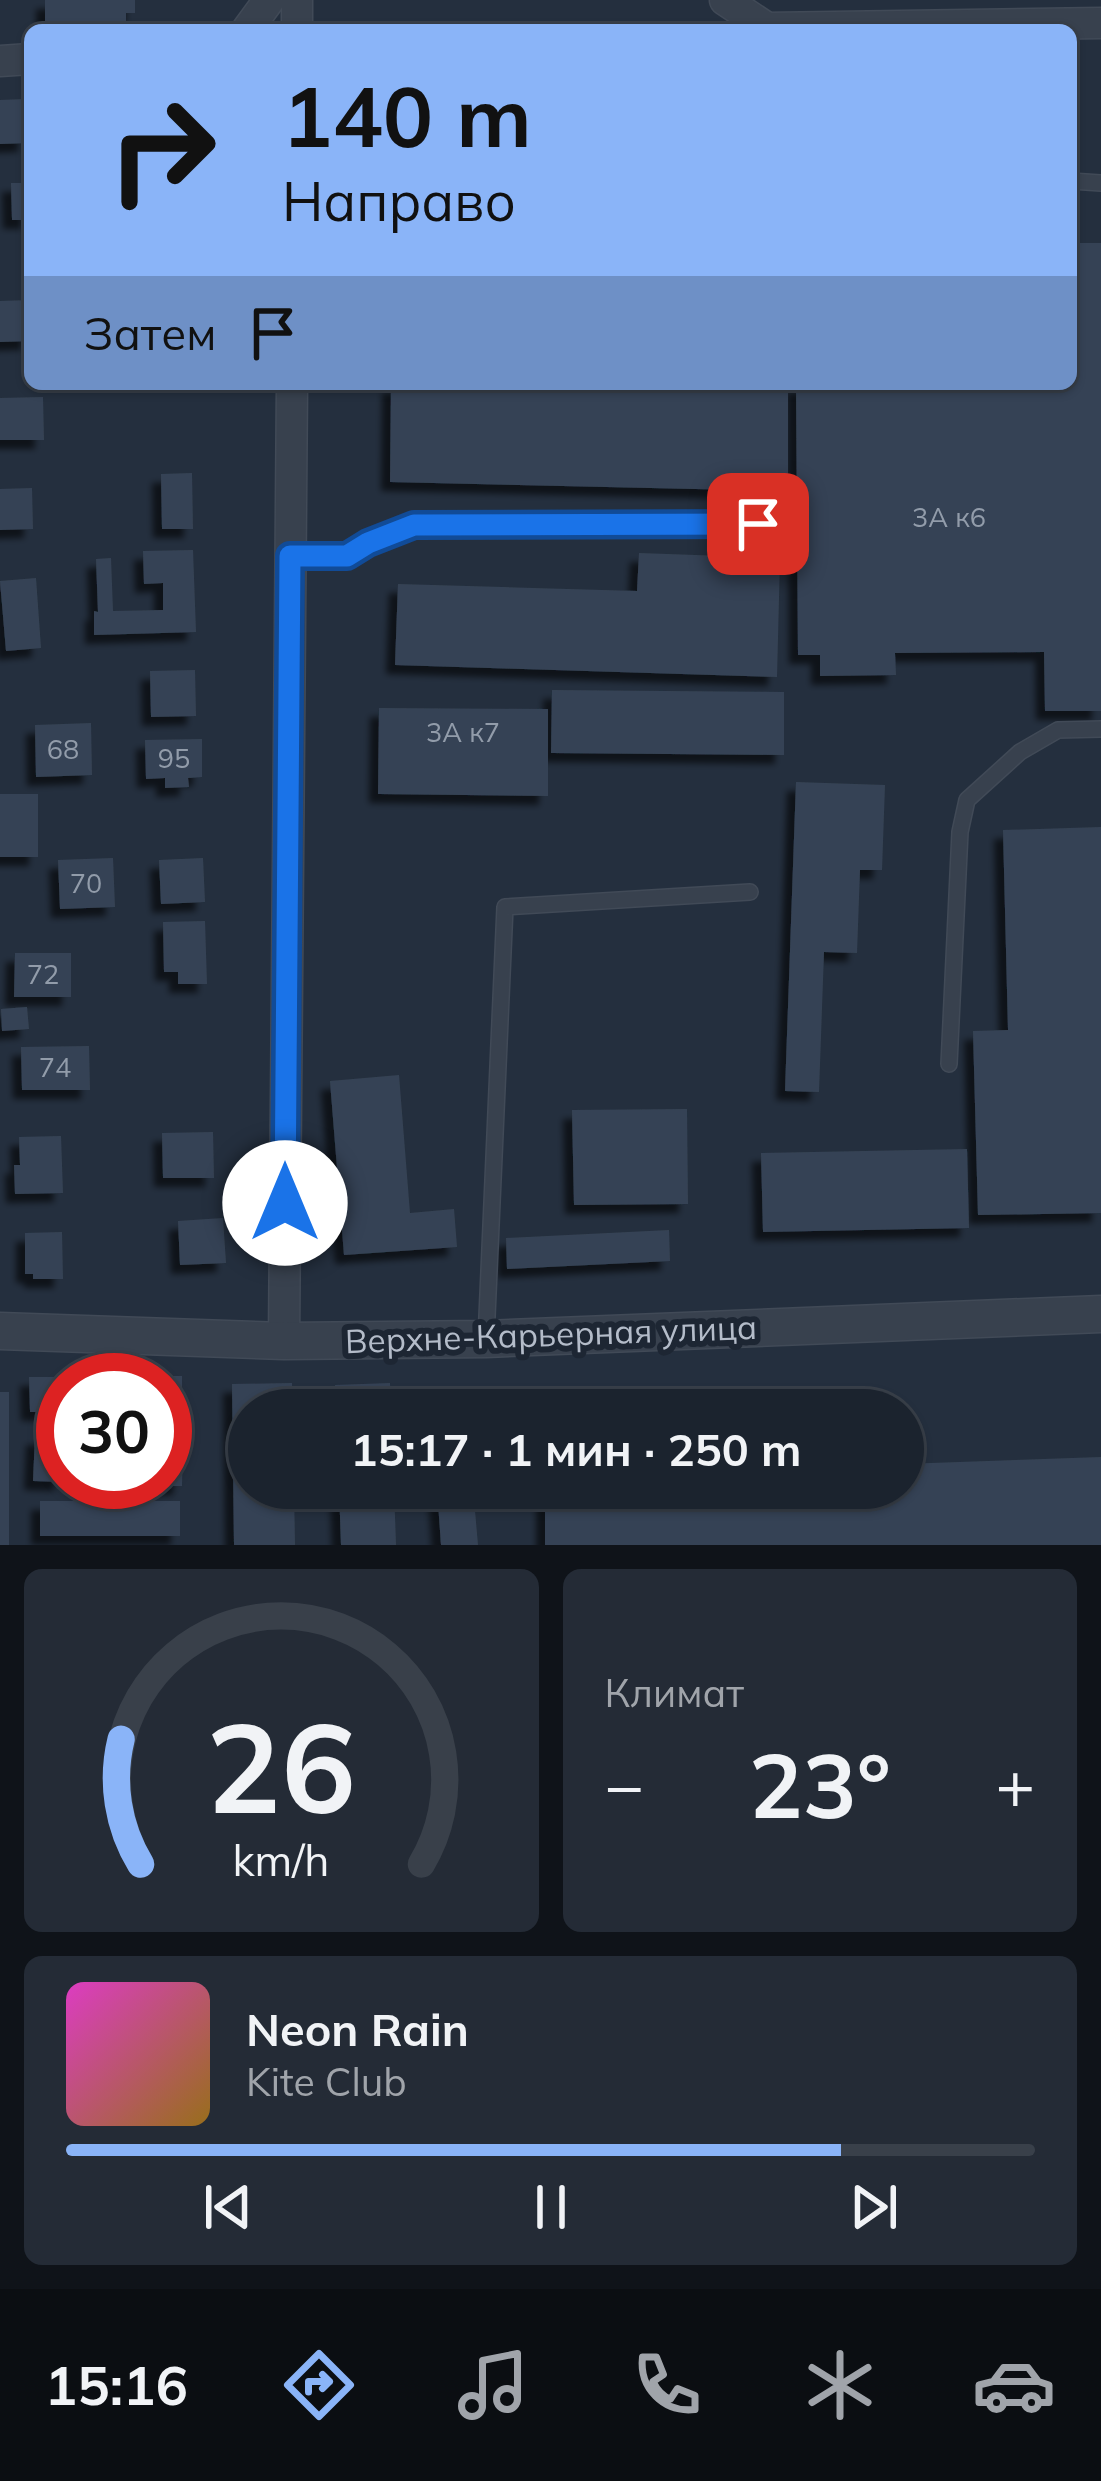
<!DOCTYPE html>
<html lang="ru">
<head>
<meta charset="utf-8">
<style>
	:root { --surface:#1b232e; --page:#242b36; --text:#f1f3f6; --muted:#a0a4aa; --line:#39404a; --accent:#8ab4f8 }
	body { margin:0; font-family:Mulish,sans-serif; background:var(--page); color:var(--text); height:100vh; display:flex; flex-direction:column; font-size:45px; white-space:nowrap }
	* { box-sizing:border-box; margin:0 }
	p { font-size:39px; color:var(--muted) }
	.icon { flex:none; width:66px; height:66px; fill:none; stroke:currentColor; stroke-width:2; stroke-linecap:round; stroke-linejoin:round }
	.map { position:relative; height:1545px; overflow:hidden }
	.details { display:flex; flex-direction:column; gap:24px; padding:24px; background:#0f1319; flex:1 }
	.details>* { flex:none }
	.banner { position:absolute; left:24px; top:24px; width:1053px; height:366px; border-radius:18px; box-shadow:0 3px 9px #0004,0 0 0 3px var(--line); background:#8ab4f8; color:#111; overflow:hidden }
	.speed { position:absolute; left:36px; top:1353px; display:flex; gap:24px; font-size:60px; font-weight:700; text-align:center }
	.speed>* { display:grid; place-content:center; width:156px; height:156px; border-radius:50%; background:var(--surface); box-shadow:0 3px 9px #0004,0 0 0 3px var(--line); line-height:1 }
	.speed .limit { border:18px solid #d22; background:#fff; color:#111 }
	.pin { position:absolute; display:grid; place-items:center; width:102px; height:102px; color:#fff; margin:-51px; border-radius:24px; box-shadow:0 6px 18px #0006 }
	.me { position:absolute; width:132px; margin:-66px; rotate:0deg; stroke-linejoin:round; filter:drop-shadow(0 0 9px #0008) }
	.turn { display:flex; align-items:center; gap:42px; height:252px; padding:0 60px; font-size:54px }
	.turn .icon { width:156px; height:156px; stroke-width:2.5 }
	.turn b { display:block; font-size:84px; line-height:102px }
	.then { display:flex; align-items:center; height:114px; padding:0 60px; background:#0003; gap:24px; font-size:45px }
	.big { font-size:90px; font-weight:700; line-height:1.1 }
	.details .card { flex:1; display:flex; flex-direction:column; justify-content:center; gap:18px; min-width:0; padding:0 42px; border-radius:18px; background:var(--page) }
	.details .dial { align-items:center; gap:0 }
	.dial svg { height:312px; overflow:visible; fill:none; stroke:var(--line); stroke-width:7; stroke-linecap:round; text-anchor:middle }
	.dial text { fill:var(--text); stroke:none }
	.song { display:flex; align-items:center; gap:36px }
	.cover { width:144px; height:144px; border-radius:18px; background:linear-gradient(135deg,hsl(310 70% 55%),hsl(40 70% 35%)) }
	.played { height:12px; border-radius:6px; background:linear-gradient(90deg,var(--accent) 80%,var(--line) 80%) }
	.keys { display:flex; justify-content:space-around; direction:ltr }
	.heat { display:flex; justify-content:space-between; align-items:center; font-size:66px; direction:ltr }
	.details .tiles { flex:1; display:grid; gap:24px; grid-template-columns:1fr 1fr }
	.card:last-child { grid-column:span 2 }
	.trip { position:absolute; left:228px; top:1389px; width:696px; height:120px; border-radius:60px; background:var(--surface); box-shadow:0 3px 9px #0004,0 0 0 3px var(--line); font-weight:700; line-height:120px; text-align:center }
	.tab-bar { display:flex; height:192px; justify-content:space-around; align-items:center; background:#0b0e12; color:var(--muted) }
	.tab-bar .icon { width:84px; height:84px }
	.tab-bar .active { color:var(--accent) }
	.tab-bar b { font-size:54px; color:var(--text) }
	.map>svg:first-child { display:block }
	.building { fill:#364354; filter:url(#shadow) }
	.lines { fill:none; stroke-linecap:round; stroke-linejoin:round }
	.service-casing { stroke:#414a57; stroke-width:18 }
	.minor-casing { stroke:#414a57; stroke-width:33 }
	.tertiary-casing { stroke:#414a57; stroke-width:39 }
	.service { stroke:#38414e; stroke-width:15 }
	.minor { stroke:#38414e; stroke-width:30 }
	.tertiary { stroke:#38414e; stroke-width:36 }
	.route-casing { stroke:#114b97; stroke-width:30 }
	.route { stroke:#1a73e8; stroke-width:21 }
	.labels { text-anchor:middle; stroke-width:12; stroke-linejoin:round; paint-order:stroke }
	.number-label { font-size:27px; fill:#929caa }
	.street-label { font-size:33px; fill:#b4bcc9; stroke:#1d2633 }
</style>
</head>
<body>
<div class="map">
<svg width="1101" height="1545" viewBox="0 0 1101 1545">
	<defs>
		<filter id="shadow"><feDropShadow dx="-9" dy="9" stdDeviation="3" flood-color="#0009"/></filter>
	</defs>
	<rect width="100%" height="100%" fill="#242f3e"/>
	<g class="building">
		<polygon points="45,0 135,0 135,13 126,13 126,26 45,26"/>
		<polygon points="26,99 27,143 0,144 0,100"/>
		<polygon points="11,183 30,183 30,220 12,220"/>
		<polygon points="1071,243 1101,243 1101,711 1045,711 1044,652 895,653 896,675 820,676 820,655 798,655 796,384 1071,384"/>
		<polygon points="30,300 30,341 0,342 0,301"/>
		<polygon points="391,384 788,384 788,491 390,482"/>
		<polygon points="43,397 44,440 0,440 0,398"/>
		<polygon points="192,473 193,529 162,529 161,474"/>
		<polygon points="32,488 33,529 0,530 0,489"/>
		<polygon points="193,550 196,632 94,635 94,611 98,612 96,559 111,558 113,611 163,610 163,583 144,584 143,551"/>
		<polygon points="639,553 780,558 777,677 395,665 398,584 637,591"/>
		<polygon points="36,578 41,648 6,651 0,581"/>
		<polygon points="195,670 196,716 151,717 150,671"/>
		<polygon points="552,690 784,692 784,755 551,753"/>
		<polygon points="379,708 548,709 548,796 378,794"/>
		<polygon points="91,723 92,775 36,777 35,725"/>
		<polygon points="202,739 202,777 188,778 189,787 165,788 165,778 146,779 145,740"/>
		<polygon points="796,782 885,785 882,870 860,870 857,953 824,952 819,1092 785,1091"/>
		<rect x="0" y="794" width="38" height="63"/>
		<polygon points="1101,827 1101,1213 978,1215 973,1031 1008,1030 1003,830"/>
		<polygon points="113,858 115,907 60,909 58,860"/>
		<polygon points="203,858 205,902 161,904 159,860"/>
		<polygon points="205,921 207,984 178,984 178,972 164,972 163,922"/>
		<polygon points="15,953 71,953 71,997 14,997"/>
		<polygon points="27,1007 29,1029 2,1031 1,1009"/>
		<polygon points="89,1046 90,1090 22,1090 21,1047"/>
		<polygon points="399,1075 410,1213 454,1209 457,1247 344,1255 330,1081"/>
		<polygon points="687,1109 688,1204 574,1205 572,1110"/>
		<polygon points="213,1132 214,1178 163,1178 162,1133"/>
		<polygon points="61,1136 63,1193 15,1194 14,1165 20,1165 19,1137"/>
		<polygon points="967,1149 969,1228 763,1232 761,1153"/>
		<polygon points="223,1218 226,1263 180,1265 178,1221"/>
		<polygon points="669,1230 670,1261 507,1269 506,1238"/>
		<polygon points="62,1232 63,1279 33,1279 33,1274 25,1274 25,1233"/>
		<rect x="165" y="1376" width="17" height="34"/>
		<polygon points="29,1377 63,1377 63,1412 30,1412"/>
		<polygon points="292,1383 292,1410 249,1410 249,1488 294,1488 295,1545 234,1545 232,1384"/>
		<polygon points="390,1383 391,1410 336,1410 335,1385"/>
		<rect x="0" y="1392" width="9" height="153"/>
		<polygon points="35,1436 63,1437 63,1482 33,1481"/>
		<polygon points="165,1441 183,1441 182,1486 165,1486"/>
		<polygon points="1101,1457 1101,1545 545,1545 545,1488 903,1488 903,1464"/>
		<polygon points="339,1488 394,1488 396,1545 341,1545"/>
		<polygon points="437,1488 473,1488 478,1545 441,1545"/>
		<rect x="40" y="1501" width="140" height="35"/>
	</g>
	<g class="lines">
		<g class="service-casing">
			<g id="service">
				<polyline points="1071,181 1101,183"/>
				<polyline points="290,557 347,556 368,543 414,525 757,524"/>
				<polyline points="949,1064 960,832 967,800 1020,752 1058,730 1101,729"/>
				<polyline points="486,1339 505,907 750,892"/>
			</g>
		</g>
		<g class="minor-casing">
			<g id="minor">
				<polyline points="725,0 767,28 1101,23"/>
				<polyline points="247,30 269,0"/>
				<polyline points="297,30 297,0"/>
				<polyline points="0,61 30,59"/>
				<polyline points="284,1341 292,384"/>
			</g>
		</g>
		<g class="tertiary-casing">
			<polyline id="tertiary" points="0,1331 284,1341 486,1339 1101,1314"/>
		</g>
		<use href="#service" class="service"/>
		<use href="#minor" class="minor"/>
		<use href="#tertiary" class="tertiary"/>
	</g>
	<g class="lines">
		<g class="route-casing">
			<polyline id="route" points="285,1203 290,556 347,556 368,543 414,525 758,524"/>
		</g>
		<use href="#route" class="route"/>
	</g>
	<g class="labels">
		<g class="number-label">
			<text x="949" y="527">3А к6</text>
			<text x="463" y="742">3А к7</text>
			<text x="63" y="759">68</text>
			<text x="174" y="768">95</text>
			<text x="86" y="893">70</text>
			<text x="43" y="984">72</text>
			<text x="55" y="1077">74</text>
		</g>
		<g class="street-label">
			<text transform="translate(551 1334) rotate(-2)" y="12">Верхне-Карьерная улица</text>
		</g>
	</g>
</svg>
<div class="speed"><div class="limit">30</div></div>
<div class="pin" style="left:758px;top:524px;background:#d93025"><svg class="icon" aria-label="arrive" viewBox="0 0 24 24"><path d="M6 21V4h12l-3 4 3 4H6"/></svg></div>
<svg class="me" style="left:285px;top:1203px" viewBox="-20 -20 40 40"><circle r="19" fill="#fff"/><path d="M0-13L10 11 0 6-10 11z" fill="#1a73e8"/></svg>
<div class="trip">15:17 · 1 мин · 250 m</div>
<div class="banner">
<div class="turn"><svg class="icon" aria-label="right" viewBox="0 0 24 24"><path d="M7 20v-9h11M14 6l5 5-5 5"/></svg><div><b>140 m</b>Направо</div></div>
<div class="then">Затем<svg class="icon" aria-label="arrive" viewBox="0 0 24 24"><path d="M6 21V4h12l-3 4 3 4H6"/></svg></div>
</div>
</div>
<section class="details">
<div class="tiles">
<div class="card dial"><svg viewBox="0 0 100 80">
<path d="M14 69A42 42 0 1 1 86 69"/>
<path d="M14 69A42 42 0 0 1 9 37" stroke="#8ab4f8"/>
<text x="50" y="56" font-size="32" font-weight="700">26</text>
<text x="50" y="72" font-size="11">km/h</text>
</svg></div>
<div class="card"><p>Климат</p>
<div class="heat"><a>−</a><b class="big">23°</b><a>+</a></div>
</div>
<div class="card">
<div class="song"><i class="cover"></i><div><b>Neon Rain</b><p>Kite Club</p></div></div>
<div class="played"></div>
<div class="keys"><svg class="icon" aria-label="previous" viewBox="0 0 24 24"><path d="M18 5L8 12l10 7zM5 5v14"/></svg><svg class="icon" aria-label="pause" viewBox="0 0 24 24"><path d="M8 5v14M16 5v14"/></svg><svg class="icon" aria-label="next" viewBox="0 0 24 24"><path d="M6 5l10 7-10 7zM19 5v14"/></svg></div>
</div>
</div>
</section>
<nav class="tab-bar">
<b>15:16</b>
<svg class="icon active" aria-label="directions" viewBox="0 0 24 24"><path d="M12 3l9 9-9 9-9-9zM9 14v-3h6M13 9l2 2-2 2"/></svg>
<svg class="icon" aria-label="music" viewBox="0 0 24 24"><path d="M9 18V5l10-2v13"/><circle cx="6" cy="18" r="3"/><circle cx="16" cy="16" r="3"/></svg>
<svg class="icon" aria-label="phone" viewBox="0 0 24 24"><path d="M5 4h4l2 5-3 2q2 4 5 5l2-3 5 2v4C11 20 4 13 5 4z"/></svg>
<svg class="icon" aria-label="climate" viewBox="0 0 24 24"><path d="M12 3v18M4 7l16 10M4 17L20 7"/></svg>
<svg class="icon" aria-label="car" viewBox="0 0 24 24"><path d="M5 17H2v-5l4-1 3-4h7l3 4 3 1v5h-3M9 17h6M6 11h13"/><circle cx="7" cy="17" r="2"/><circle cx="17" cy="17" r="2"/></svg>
</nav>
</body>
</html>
